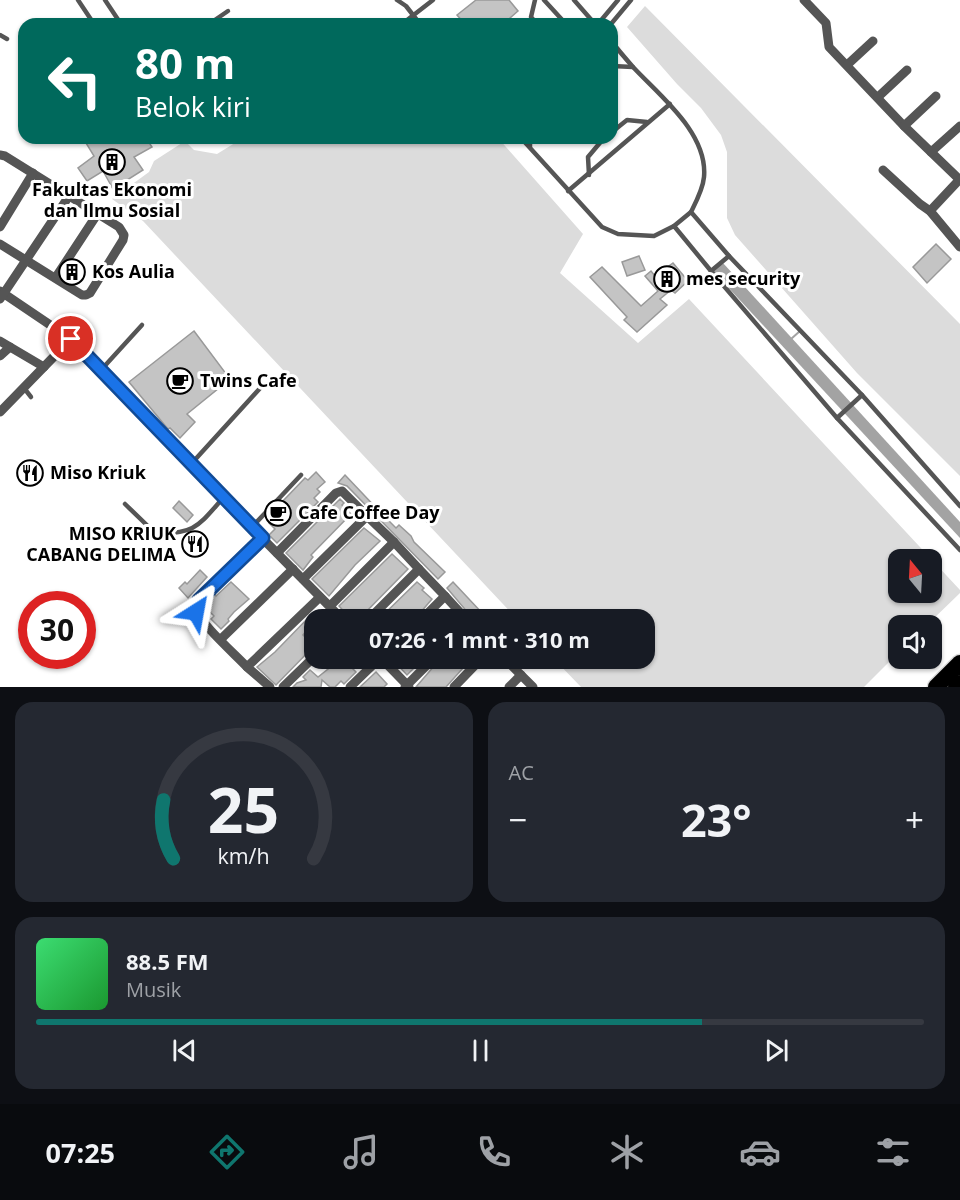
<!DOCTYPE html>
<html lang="id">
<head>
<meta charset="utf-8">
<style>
	:root { --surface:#171b24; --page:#242831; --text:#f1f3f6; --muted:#9ea1a6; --line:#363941; --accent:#0f766e }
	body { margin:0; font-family:"Open Sans",sans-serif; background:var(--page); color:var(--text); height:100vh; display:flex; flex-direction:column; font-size:22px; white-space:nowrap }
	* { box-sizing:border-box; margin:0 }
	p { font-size:20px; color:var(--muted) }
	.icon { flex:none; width:33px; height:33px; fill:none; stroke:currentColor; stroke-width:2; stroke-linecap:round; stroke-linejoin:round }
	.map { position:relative; height:687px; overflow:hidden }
	.details { display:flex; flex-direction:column; gap:15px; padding:15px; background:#0d0f14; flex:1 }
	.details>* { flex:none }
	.hud { position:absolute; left:18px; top:18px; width:600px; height:126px; border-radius:18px; box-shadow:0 2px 4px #0004; background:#00695c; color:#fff; overflow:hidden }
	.needle { width:39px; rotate:342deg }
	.buttons { position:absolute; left:888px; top:549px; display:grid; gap:12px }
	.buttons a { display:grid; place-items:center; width:54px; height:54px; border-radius:12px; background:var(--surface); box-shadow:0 2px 4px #0004; font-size:30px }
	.speed { position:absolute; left:18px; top:591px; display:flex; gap:12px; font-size:30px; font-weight:700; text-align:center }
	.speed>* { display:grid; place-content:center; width:78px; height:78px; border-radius:50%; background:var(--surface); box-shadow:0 2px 4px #0004; line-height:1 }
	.speed .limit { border:9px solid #d22; background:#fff; color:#111 }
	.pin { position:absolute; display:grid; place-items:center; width:51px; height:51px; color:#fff; margin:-26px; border:3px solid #fff; border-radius:50%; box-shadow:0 2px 6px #0007 }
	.me { position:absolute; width:66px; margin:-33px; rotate:34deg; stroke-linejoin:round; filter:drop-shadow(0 0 4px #0008) }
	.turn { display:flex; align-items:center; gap:21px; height:126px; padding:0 18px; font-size:27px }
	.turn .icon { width:78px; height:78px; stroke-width:2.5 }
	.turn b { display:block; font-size:42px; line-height:51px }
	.big { font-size:45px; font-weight:700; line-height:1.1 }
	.details .widget { flex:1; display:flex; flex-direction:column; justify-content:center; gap:9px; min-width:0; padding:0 21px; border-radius:18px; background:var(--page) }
	.details .dial { align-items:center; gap:0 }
	.dial svg { height:156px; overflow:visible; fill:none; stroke:var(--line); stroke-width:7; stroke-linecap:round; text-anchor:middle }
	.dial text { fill:var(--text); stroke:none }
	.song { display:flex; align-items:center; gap:18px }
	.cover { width:72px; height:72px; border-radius:9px; background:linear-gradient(135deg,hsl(140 70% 55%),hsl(130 70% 35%)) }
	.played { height:6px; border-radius:3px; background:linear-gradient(90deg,var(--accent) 75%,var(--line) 75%) }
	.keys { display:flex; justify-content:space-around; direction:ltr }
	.heat { display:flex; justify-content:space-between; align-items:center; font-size:33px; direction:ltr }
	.details .tiles { flex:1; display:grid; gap:15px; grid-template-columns:1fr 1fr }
	.widget:last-child { grid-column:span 2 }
	.trip { position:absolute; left:304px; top:609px; width:351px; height:60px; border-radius:18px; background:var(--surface); box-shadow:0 2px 4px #0004; font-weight:700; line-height:60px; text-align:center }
	.dock { display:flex; height:96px; justify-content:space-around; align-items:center; background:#090b0e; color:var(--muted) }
	.dock .icon { width:42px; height:42px }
	.dock .active { color:var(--accent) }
	.dock b { font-size:27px; color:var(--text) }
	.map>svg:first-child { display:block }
	.green { fill:#dcdcdc; fill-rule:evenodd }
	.water { fill:#a3a3a3 }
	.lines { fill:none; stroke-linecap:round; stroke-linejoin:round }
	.stream { stroke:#a3a3a3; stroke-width:2 }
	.building { fill:#c4c4c4; stroke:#999; stroke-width:1.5 }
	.trunk-casing { stroke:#dbdbdb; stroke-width:19 }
	.service { stroke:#555; stroke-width:4.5 }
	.minor { stroke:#555; stroke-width:9 }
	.trunk { stroke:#000; stroke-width:16 }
	.route-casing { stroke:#114b97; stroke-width:15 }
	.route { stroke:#1a73e8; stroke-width:10 }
	.labels { text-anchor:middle; stroke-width:6; stroke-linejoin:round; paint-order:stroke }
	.poi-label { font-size:18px; font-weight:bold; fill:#000; stroke:#fff; text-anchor:start }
</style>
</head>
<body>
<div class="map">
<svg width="960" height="687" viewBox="0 0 960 687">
	<rect width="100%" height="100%" fill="#fff"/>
	<g class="green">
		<polygon points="645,6 960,324 960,476 857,373 735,235 727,218 727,152 721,135 701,108 677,84 627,27"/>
		<path d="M243,138H498L583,234L560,273L638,343L689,299L960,590V593L927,625L898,626V653L864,687H581L554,659L645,658V620L517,619L143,221L112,199L149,172L154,161L185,141L194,150L217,154ZM898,560H932V592H898Z"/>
	</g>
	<polygon class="water" points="723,263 960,522 960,538 713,271"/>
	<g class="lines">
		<polyline class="stream" points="791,339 800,331"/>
	</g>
	<g class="building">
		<polygon points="476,0 509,0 518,11 503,24 465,24 457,15"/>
		<polygon points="93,138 146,138 152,147 134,157 143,170 113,189 103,171 87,181 78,168 94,156 86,143"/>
		<polygon points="936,244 951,259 927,283 913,267"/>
		<polygon points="639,256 645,270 627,276 622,262"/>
		<polygon points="673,263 688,281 675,293 671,290 660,299 667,305 637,332 624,320 627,317 590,277 602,267 641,306 658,291 645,276 651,271 655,276"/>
		<polygon points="194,331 230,379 187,414 195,422 180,438 170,428 168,429 129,382"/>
		<polygon points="316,472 325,482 317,489 320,492 314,498 318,502 277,543 269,535 275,529 269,523 287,504 283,501 305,478 308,480"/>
		<polygon points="345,475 381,513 384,511 388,515 386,518 396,528 399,525 411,536 414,542 445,572 438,579 347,486 338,483"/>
		<polygon points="340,499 344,503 342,505 351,514 311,555 313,557 303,570 286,553"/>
		<polygon points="179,501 193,515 187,522 173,508"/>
		<polygon points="364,528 380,541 355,565 329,596 312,579"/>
		<polygon points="392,554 408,569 363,615 361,620 352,620 339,606"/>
		<polygon points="200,570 207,577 188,598 179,588 185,582 187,584"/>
		<polygon points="231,582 249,599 234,612 228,619 229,621 221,629 211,619 214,616 204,606 215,594 216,596"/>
		<polygon points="417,582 424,588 422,590 432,599 414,620 378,620"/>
		<polygon points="453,582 484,615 480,620 474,620 447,588"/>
		<polygon points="309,617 314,622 303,635 314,646 276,685 257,667 275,652"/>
		<polygon points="342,658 356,672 344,684 341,681 335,687 330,687 322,680 321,687 293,687 297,683 306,680 303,677 310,670 318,677"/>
		<polygon points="391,658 424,658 407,675"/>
		<polygon points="441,658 472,658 446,687 416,687"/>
		<polygon points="376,672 387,684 384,687 360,687"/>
	</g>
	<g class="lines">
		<g class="trunk-casing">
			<g id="trunk">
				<polyline points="936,687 960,663"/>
				<polyline points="956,687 960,683"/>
			</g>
		</g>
		<g class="service">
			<polyline points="78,0 94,24"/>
			<polyline points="105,0 121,24"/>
			<polyline points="397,0 406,6 420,24"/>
			<polyline points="535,0 531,17 537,24"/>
			<polyline points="544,0 566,24"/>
			<polyline points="574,0 595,24"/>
			<polyline points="209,24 228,11"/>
			<polyline points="402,24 433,0"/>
			<polyline points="598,24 618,0"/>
			<polyline points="611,24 631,0"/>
			<polyline points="0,35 7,39"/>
			<path d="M612,42C619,51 626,59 633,67C660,96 708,133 704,177C703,189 696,202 691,212L729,256L862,395L960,506"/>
			<polyline points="612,66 633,67"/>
			<polyline points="612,132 627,120 647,122"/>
			<path d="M203,138C209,142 217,142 223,138"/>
			<polyline points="521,138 602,227 618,234 654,236 674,226 711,271 837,418 960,550"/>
			<polyline points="530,147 530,138"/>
			<polyline points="589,175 588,157 604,138"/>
			<polyline points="568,191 670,104"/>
			<polyline points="674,226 691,212"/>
			<polyline points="711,271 729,256"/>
			<polyline points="101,370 142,325"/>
			<polyline points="24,388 31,397"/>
			<polyline points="837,418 862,395"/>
			<polyline points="192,463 263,385"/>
			<path d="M125,504L155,533C195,535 199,525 223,498"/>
			<polyline points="252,527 301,475"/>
		</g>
		<g class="minor">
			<polyline points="804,0 826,23 829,47 904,126 960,180"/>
			<polyline points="847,65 873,41"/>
			<polyline points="878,97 907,70"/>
			<polyline points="904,126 936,96"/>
			<polyline points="931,152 960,126"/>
			<polyline points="0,155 5,156 119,227 124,235 123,240 90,293 86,295 82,295 0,244"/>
			<polyline points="883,170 920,204 930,211 960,247"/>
			<polyline points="930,211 960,179"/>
			<polyline points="0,227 33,173"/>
			<polyline points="56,277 98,213"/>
			<polyline points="0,291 71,339 0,412"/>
			<polyline points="0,299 69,196"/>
			<polyline points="71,339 263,539"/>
			<polyline points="0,341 44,367"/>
			<polyline points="0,356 10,347"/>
			<polyline points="277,553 336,493 342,491 367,516"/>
			<polyline points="303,579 367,516 394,542"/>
			<polyline points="445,596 467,620"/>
			<polyline points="330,606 394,542 419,569"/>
			<polyline points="368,620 419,569 445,596 421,620"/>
			<polyline points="221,639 293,569"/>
			<polyline points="381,658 409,687"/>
			<polyline points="504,658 533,687"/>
			<path d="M247,667C235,654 199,623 195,607L199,600L263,539L343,620"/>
			<polyline points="270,687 247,667 320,597"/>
			<polyline points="283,687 315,656"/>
			<polyline points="350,687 380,658"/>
			<polyline points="405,687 434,658"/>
			<polyline points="454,687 482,658"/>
			<polyline points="509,687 521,675"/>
		</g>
		<use href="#trunk" class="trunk"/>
	</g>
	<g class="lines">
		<g class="route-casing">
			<polyline id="route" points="71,339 263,538 199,600 195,607 196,612"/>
		</g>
		<use href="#route" class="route"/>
	</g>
	<defs>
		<g id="building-ring" transform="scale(1.35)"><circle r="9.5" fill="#fff" stroke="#000" stroke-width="1.5"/><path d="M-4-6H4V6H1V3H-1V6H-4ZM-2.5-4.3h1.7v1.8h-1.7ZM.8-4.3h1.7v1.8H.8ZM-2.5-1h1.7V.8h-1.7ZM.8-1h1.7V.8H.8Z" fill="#000"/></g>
		<g id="cafe-ring" transform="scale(1.35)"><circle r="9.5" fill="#fff" stroke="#000" stroke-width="1.5"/><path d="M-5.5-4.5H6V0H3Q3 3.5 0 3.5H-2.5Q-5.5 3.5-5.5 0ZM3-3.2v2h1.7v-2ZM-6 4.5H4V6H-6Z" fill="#000"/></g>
		<g id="restaurant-ring" transform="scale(1.35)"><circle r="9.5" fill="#fff" stroke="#000" stroke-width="1.5"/><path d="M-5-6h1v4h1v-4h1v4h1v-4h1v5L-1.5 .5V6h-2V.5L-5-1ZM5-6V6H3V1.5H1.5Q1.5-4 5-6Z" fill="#000"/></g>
	</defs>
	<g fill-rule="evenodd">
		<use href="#building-ring" x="112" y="162"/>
		<use href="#building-ring" x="72" y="272"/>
		<use href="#building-ring" x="667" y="279"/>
		<use href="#cafe-ring" x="180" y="381"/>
		<use href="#restaurant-ring" x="30" y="473"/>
		<use href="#cafe-ring" x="278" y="513"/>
		<use href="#restaurant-ring" x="195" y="544"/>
	</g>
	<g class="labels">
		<g class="poi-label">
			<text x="112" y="196" text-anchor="middle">Fakultas Ekonomi<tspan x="112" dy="21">dan Ilmu Sosial</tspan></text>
			<text x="92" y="278">Kos Aulia</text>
			<text x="686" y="285">mes security</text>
			<text x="200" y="387">Twins Cafe</text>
			<text x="50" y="479">Miso Kriuk</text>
			<text x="298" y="519">Cafe Coffee Day</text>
			<text x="176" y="540" text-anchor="end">MISO KRIUK<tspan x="176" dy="21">CABANG DELIMA</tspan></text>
		</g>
	</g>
</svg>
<div class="buttons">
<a><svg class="needle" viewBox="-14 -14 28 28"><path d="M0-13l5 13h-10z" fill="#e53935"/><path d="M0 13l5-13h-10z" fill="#9ea1a6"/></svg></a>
<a><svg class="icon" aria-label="sound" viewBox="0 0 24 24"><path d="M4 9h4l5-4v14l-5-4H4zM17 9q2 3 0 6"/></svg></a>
</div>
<div class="speed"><div class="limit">30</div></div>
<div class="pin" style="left:71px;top:339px;background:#d93025"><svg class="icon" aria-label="arrive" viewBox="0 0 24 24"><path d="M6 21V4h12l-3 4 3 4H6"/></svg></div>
<svg class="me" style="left:196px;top:612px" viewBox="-20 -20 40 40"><path d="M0-17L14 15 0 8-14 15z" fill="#1a73e8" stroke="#fff" stroke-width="4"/></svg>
<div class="trip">07:26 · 1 mnt · 310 m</div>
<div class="hud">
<div class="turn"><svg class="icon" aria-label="left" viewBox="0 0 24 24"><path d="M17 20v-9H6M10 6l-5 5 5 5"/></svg><div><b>80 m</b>Belok kiri</div></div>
</div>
</div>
<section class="details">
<div class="tiles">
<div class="widget dial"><svg viewBox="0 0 100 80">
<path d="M14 69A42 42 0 1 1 86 69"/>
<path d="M14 69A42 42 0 0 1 9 39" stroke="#0f766e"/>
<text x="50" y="56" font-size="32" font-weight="700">25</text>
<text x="50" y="72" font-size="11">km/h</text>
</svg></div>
<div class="widget"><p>AC</p>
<div class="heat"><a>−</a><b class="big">23°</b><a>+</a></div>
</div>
<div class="widget">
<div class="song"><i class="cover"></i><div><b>88.5 FM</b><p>Musik</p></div></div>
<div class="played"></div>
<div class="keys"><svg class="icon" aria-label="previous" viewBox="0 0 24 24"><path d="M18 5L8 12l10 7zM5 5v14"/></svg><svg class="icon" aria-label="pause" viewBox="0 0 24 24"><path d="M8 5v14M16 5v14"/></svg><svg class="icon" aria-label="next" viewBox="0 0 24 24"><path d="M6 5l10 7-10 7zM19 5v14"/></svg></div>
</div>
</div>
</section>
<nav class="dock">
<b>07:25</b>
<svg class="icon active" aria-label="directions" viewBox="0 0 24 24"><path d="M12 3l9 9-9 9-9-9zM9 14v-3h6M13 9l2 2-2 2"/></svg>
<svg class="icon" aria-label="music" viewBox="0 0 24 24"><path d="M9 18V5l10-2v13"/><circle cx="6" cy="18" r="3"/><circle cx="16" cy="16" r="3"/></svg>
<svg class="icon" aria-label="phone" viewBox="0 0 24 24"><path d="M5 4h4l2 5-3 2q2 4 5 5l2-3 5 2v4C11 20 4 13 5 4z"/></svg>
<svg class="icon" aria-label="climate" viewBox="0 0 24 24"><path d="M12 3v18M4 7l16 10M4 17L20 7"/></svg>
<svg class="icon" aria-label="car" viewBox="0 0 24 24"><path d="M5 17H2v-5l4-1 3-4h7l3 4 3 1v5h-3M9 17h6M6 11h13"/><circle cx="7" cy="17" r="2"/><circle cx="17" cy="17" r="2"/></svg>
<svg class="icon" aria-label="filters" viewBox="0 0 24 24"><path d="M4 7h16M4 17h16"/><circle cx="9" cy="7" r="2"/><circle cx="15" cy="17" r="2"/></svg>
</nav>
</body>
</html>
